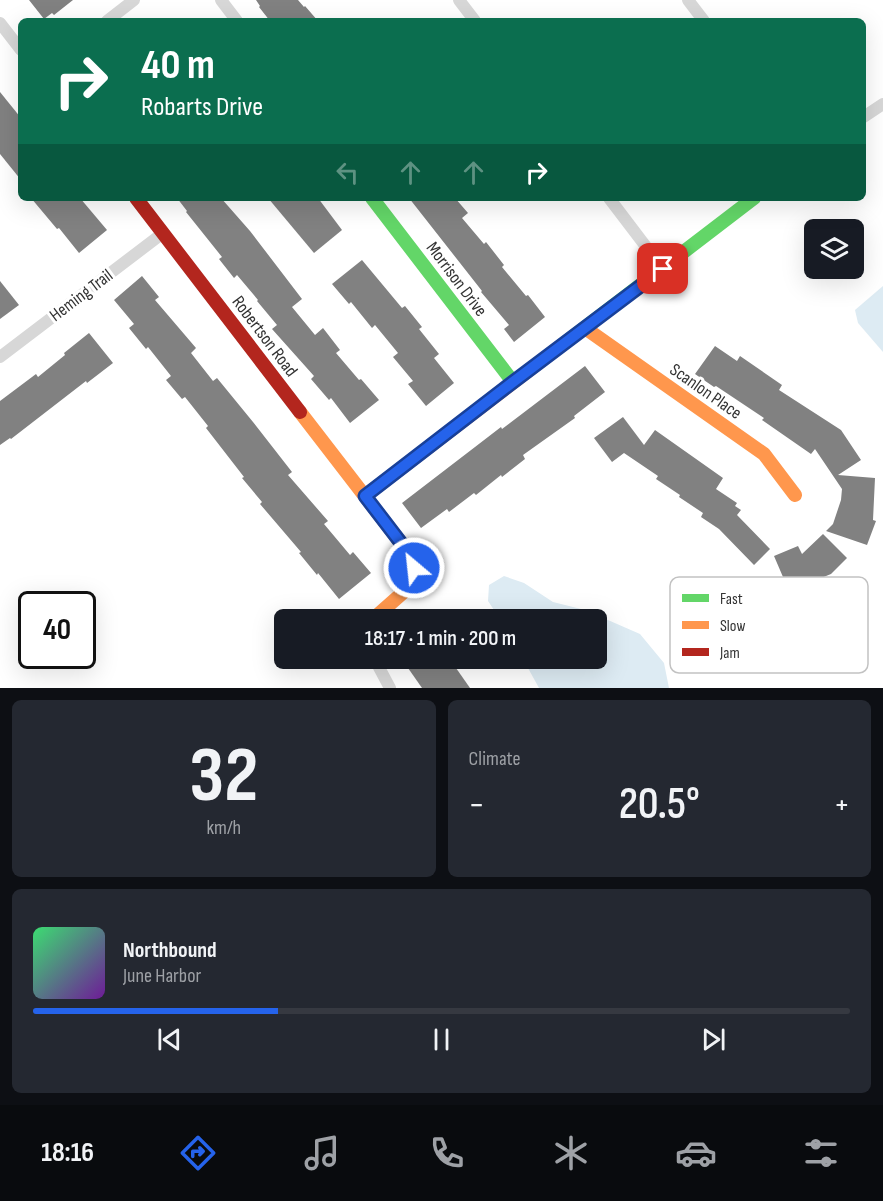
<!DOCTYPE html>
<html lang="en">
<head>
<meta charset="utf-8">
<style>
	:root { --surface:#171b24; --page:#242831; --text:#f1f3f6; --muted:#9ea1a6; --line:#363941; --accent:#2563eb }
	body { margin:0; font-family:"Sofia Sans Condensed",sans-serif; background:var(--page); color:var(--text); height:100vh; display:flex; flex-direction:column; font-size:22px; white-space:nowrap }
	* { box-sizing:border-box; margin:0 }
	p { font-size:20px; color:var(--muted) }
	.icon { flex:none; width:33px; height:33px; fill:none; stroke:currentColor; stroke-width:2; stroke-linecap:round; stroke-linejoin:round }
	.map { position:relative; height:688px; overflow:hidden }
	.side { display:flex; flex-direction:column; gap:12px; padding:12px; background:#0d0f14; flex:1 }
	.side>* { flex:none }
	.top-card { position:absolute; left:18px; top:18px; width:848px; height:183px; border-radius:9px; box-shadow:0 6px 24px #0002; background:#0b6e4f; color:#fff; overflow:hidden }
	.fabs { position:absolute; left:804px; top:219px; display:grid; gap:12px }
	.fabs a { display:grid; place-items:center; width:60px; height:60px; border-radius:9px; background:var(--surface); box-shadow:0 6px 24px #0002; font-size:30px }
	.speed { position:absolute; left:18px; top:591px; display:flex; gap:12px; font-size:30px; font-weight:700; text-align:center }
	.speed>* { display:grid; place-content:center; width:78px; height:78px; border-radius:50%; background:var(--surface); box-shadow:0 6px 24px #0002; line-height:1 }
	.speed .limit { border:3px solid #111; border-radius:9px; background:#fff; color:#111 }
	.pin { position:absolute; display:grid; place-items:center; width:51px; height:51px; color:#fff; margin:-26px; border-radius:12px; box-shadow:0 3px 9px #0006 }
	.me { position:absolute; width:66px; margin:-33px; rotate:332deg; stroke-linejoin:round; filter:drop-shadow(0 0 4px #0008) }
	.turn { display:flex; align-items:center; gap:21px; height:126px; padding:0 24px; font-size:27px }
	.turn .icon { width:78px; height:78px; stroke-width:2.5 }
	.turn b { display:block; font-size:42px; line-height:51px }
	.lanes { display:flex; align-items:center; height:57px; padding:0 24px; background:#0003; justify-content:center; gap:30px; direction:ltr }
	.lanes .off { opacity:.35 }
	.big { font-size:45px; font-weight:600; line-height:1.1 }
	.side .card { flex:1; display:flex; flex-direction:column; justify-content:center; gap:9px; min-width:0; padding:0 21px; border-radius:9px; background:var(--page) }
	.side .dial { align-items:center; gap:0 }
	.dial b { font-size:78px; line-height:1 }
	.song { display:flex; align-items:center; gap:18px }
	.cover { width:72px; height:72px; border-radius:9px; background:linear-gradient(135deg,hsl(140 70% 55%),hsl(280 70% 35%)) }
	.played { height:6px; border-radius:3px; background:linear-gradient(90deg,var(--accent) 30%,var(--line) 30%) }
	.keys { display:flex; justify-content:space-around; direction:ltr }
	.heat { display:flex; justify-content:space-between; align-items:center; font-size:33px; direction:ltr }
	.side .tiles { flex:1; display:grid; gap:12px; grid-template-columns:1fr 1fr }
	.card:last-child { grid-column:span 2 }
	.trip { position:absolute; left:274px; top:609px; width:333px; height:60px; border-radius:9px; background:var(--surface); box-shadow:0 6px 24px #0002; font-weight:600; line-height:60px; text-align:center }
	.tabs { display:flex; height:96px; justify-content:space-around; align-items:center; background:#090b0e; color:var(--muted) }
	.tabs .icon { width:42px; height:42px }
	.tabs .current { color:var(--accent) }
	.tabs b { font-size:27px; color:var(--text) }
	.map>svg:first-child { display:block }
	.water { fill:#ddebf3 }
	.building { fill:#818181 }
	.lines { fill:none; stroke-linecap:round; stroke-linejoin:round }
	.street { stroke:#d7d7d7; stroke-width:12 }
	.fast { stroke:#63d668; stroke-width:14 }
	.slow { stroke:#ff974d; stroke-width:14 }
	.jam { stroke:#b3261e; stroke-width:14 }
	.route-casing { stroke:#184099; stroke-width:15 }
	.route { stroke:#2563eb; stroke-width:10 }
	.labels { text-anchor:middle; stroke-width:6; stroke-linejoin:round; paint-order:stroke }
	.street-label { font-size:18px; fill:#333; stroke:#fff }
	.key { fill:#fff; stroke:#c2c2c2; stroke-width:1.5 }
	.key-label { font-size:16px; fill:#333 }
</style>
</head>
<body>
<div class="map">
<svg width="883" height="688" viewBox="0 0 883 688">
	<rect width="100%" height="100%" fill="#fff"/>
	<g class="water">
		<polygon points="883,286 883,352 858,323 855,310"/>
		<polygon points="504,576 524,583 553,602 585,610 640,634 664,663 669,688 539,688 523,659 597,658 597,620 500,619 488,601 489,585"/>
	</g>
	<g class="building">
		<polygon points="29,0 73,0 54,15 52,13 44,19"/>
		<polygon points="256,0 298,0 304,7 305,6 318,21 270,21 259,7 260,6"/>
		<polygon points="0,92 21,118 21,180 0,154"/>
		<polygon points="31,198 80,198 107,230 79,253 59,228 57,229"/>
		<polygon points="177,198 221,198 250,231 302,299 292,307 315,335 323,328 340,350 336,353 359,380 361,379 379,400 350,423 331,398 329,400 311,379 314,376 272,329 277,325 257,301 258,300 237,275 234,278 219,259 222,257 186,212 187,211"/>
		<polygon points="268,198 318,198 342,230 314,253"/>
		<polygon points="409,198 455,198 468,213 462,218 484,244 486,242 504,265 502,267 526,296 528,295 545,317 514,342 504,329 509,325 481,292 482,291"/>
		<polygon points="362,260 402,308 405,306 422,327 419,329 439,354 434,358 454,383 426,406 408,384 413,381 393,357 398,353 375,325 372,328 351,302 349,304 332,284"/>
		<polygon points="142,276 159,297 155,300 196,348 191,353 213,381 217,378 253,422 292,472 288,475 328,521 324,524 350,555 353,552 371,573 339,599 318,573 317,575 299,553 301,552 260,504 262,502 242,478 244,477 206,428 208,426 185,397 182,399 166,380 171,376 148,347 146,349 129,328 134,324 114,300"/>
		<polygon points="0,281 19,305 0,319"/>
		<polygon points="89,333 113,363 87,383 86,381 11,439 10,438 0,445 0,401 36,374 38,377 65,355 64,353"/>
		<polygon points="715,346 737,361 740,356 782,385 779,390 841,430 861,460 838,475 875,478 873,520 876,521 867,545 826,531 833,524 841,500 842,489 815,449 811,454 762,420 764,418 716,386 714,387 695,374"/>
		<polygon points="585,366 605,392 574,416 575,418 523,455 525,459 502,477 501,475 476,495 474,493 449,512 447,509 421,528 402,503 475,447 501,427 502,429"/>
		<polygon points="623,417 644,445 655,430 723,478 716,489 737,503 735,506 741,510 737,515 770,549 754,565 719,529 701,517 703,513 679,497 680,495 656,479 658,476 624,453 612,462 594,438"/>
		<polygon points="823,534 847,558 831,574 789,591 774,556 798,546 802,554"/>
		<polygon points="401,658 449,658 470,688 422,688"/>
	</g>
	<g class="lines">
		<g class="street">
			<polyline points="221,0 237,21"/>
			<polyline points="459,0 475,21"/>
			<polyline points="688,0 704,21"/>
			<polyline points="107,21 134,0"/>
			<polyline points="0,23 21,50"/>
			<polyline points="862,118 883,104"/>
			<polyline points="609,198 663,269"/>
			<polyline points="0,357 163,233"/>
			<polyline points="374,658 390,688"/>
		</g>
		<g class="fast">
			<polyline points="372,198 513,382"/>
			<polyline points="562,345 754,198"/>
		</g>
		<g class="slow">
			<polyline points="585,328 764,454 795,495"/>
			<path d="M300,412L411,556C414,568 414,578 407,589L372,620"/>
			<polyline points="365,496 562,345"/>
		</g>
		<polyline class="jam" points="136,198 300,412"/>
	</g>
	<g class="lines">
		<g class="route-casing">
			<polyline id="route" points="414,568 411,556 365,496 513,382 663,269"/>
		</g>
		<use href="#route" class="route"/>
	</g>
	<g class="labels">
		<g class="street-label">
			<text transform="translate(457 279) rotate(53)" y="6">Morrison Drive</text>
			<text transform="translate(81 295) rotate(-37)" y="6">Heming Trail</text>
			<text transform="translate(265 336) rotate(53)" y="6">Robertson Road</text>
			<text transform="translate(706 391) rotate(35)" y="6">Scanlon Place</text>
		</g>
	</g>
	<rect x="670" y="577" width="198" height="96" rx="9" class="key"/>
	<rect x="682" y="594" width="27" height="8" fill="#63d668"/>
	<rect x="682" y="621" width="27" height="8" fill="#ff974d"/>
	<rect x="682" y="648" width="27" height="8" fill="#b3261e"/>
	<g class="key-label">
		<text x="720" y="604">Fast</text>
		<text x="720" y="631">Slow</text>
		<text x="720" y="658">Jam</text>
	</g>
</svg>
<div class="fabs">
<a><svg class="icon" aria-label="layers" viewBox="0 0 24 24"><path d="M12 4l9 5-9 5-9-5zM3 14l9 5 9-5"/></svg></a>
</div>
<div class="speed"><div class="limit">40</div></div>
<div class="pin" style="left:663px;top:269px;background:#d93025"><svg class="icon" aria-label="arrive" viewBox="0 0 24 24"><path d="M6 21V4h12l-3 4 3 4H6"/></svg></div>
<svg class="me" style="left:414px;top:568px" viewBox="-20 -20 40 40"><circle r="17" fill="#2563eb" stroke="#fff" stroke-width="3"/><path d="M0-11L8 9 0 5-8 9z" fill="#fff"/></svg>
<div class="trip">18:17 · 1 min · 200 m</div>
<div class="top-card">
<div class="turn"><svg class="icon" aria-label="right" viewBox="0 0 24 24"><path d="M7 20v-9h11M14 6l5 5-5 5"/></svg><div><b>40 m</b>Robarts Drive</div></div>
<div class="lanes"><svg class="icon off" aria-label="left" viewBox="0 0 24 24"><path d="M17 20v-9H6M10 6l-5 5 5 5"/></svg><svg class="icon off" aria-label="ahead" viewBox="0 0 24 24"><path d="M12 20V5M6 11l6-6 6 6"/></svg><svg class="icon off" aria-label="ahead" viewBox="0 0 24 24"><path d="M12 20V5M6 11l6-6 6 6"/></svg><svg class="icon" aria-label="right" viewBox="0 0 24 24"><path d="M7 20v-9h11M14 6l5 5-5 5"/></svg></div>
</div>
</div>
<section class="side">
<div class="tiles">
<div class="card dial"><b>32</b><p>km/h</p></div>
<div class="card"><p>Climate</p>
<div class="heat"><a>−</a><b class="big">20.5°</b><a>+</a></div>
</div>
<div class="card">
<div class="song"><i class="cover"></i><div><b>Northbound</b><p>June Harbor</p></div></div>
<div class="played"></div>
<div class="keys"><svg class="icon" aria-label="previous" viewBox="0 0 24 24"><path d="M18 5L8 12l10 7zM5 5v14"/></svg><svg class="icon" aria-label="pause" viewBox="0 0 24 24"><path d="M8 5v14M16 5v14"/></svg><svg class="icon" aria-label="next" viewBox="0 0 24 24"><path d="M6 5l10 7-10 7zM19 5v14"/></svg></div>
</div>
</div>
</section>
<nav class="tabs">
<b>18:16</b>
<svg class="icon current" aria-label="directions" viewBox="0 0 24 24"><path d="M12 3l9 9-9 9-9-9zM9 14v-3h6M13 9l2 2-2 2"/></svg>
<svg class="icon" aria-label="music" viewBox="0 0 24 24"><path d="M9 18V5l10-2v13"/><circle cx="6" cy="18" r="3"/><circle cx="16" cy="16" r="3"/></svg>
<svg class="icon" aria-label="phone" viewBox="0 0 24 24"><path d="M5 4h4l2 5-3 2q2 4 5 5l2-3 5 2v4C11 20 4 13 5 4z"/></svg>
<svg class="icon" aria-label="climate" viewBox="0 0 24 24"><path d="M12 3v18M4 7l16 10M4 17L20 7"/></svg>
<svg class="icon" aria-label="car" viewBox="0 0 24 24"><path d="M5 17H2v-5l4-1 3-4h7l3 4 3 1v5h-3M9 17h6M6 11h13"/><circle cx="7" cy="17" r="2"/><circle cx="17" cy="17" r="2"/></svg>
<svg class="icon" aria-label="filters" viewBox="0 0 24 24"><path d="M4 7h16M4 17h16"/><circle cx="9" cy="7" r="2"/><circle cx="15" cy="17" r="2"/></svg>
</nav>
</body>
</html>
